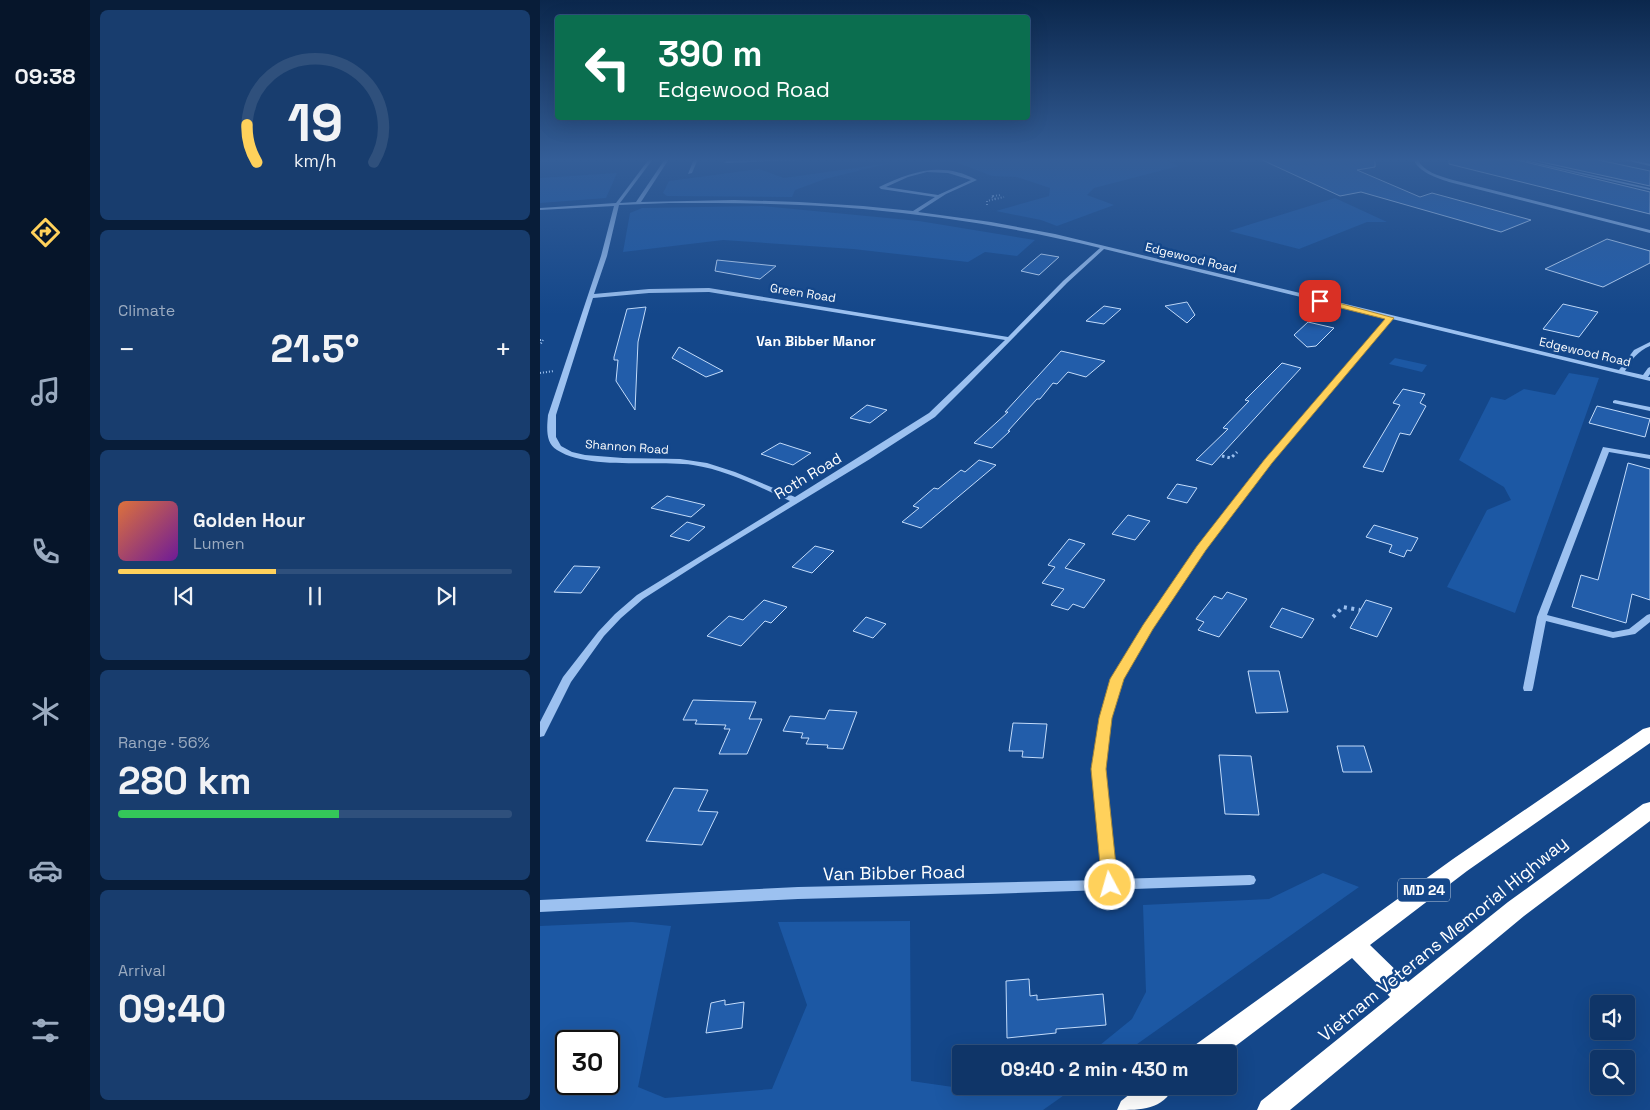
<!DOCTYPE html>
<html lang="en">
<head>
<meta charset="utf-8">
<style>
	:root { --surface:#0f3568; --page:#183d6e; --text:#f1f3f6; --muted:#9babc0; --line:#2f507c; --accent:#ffd15b }
	body { margin:0; font-family:"Space Grotesk",sans-serif; background:var(--page); color:var(--text); height:100vh; display:flex; flex-direction:column; font-size:19px; white-space:nowrap }
	* { box-sizing:border-box; margin:0 }
	p { font-size:16px; color:var(--muted) }
	.icon { flex:none; width:28px; height:28px; fill:none; stroke:currentColor; stroke-width:2; stroke-linecap:round; stroke-linejoin:round }
	.map { position:relative; flex:1; overflow:hidden }
	.sheet { display:flex; flex-direction:column; gap:10px; padding:10px; background:#081d39; width:450px }
	.sheet>* { flex:none }
	.top-card { position:absolute; left:15px; top:15px; width:475px; height:105px; border-radius:5px; box-shadow:0 5px 20px #0002,0 0 0 1px var(--line); background:#0b6e4f; color:#fff; overflow:hidden }
	.tools { position:absolute; left:1050px; top:995px; display:grid; gap:10px }
	.tools a { display:grid; place-items:center; width:45px; height:45px; border-radius:5px; background:var(--surface); box-shadow:0 5px 20px #0002,0 0 0 1px var(--line); font-size:25px }
	.speed { position:absolute; left:15px; top:1030px; display:flex; gap:10px; font-size:25px; font-weight:700; text-align:center }
	.speed>* { display:grid; place-content:center; width:65px; height:65px; border-radius:50%; background:var(--surface); box-shadow:0 5px 20px #0002,0 0 0 1px var(--line); line-height:1 }
	.speed .limit { border:2px solid #111; border-radius:8px; background:#fff; color:#111 }
	.pin { position:absolute; display:grid; place-items:center; width:42px; height:42px; color:#fff; margin:-21px; border-radius:10px; box-shadow:0 2px 8px #0006 }
	.me { position:absolute; width:55px; margin:-28px; rotate:354deg; stroke-linejoin:round; filter:drop-shadow(0 0 4px #0008) }
	.turn { display:flex; align-items:center; gap:18px; height:105px; padding:0 20px; font-size:22px }
	.turn .icon { width:65px; height:65px; stroke-width:2.5 }
	.turn b { display:block; font-size:35px; line-height:42px }
	.big { font-size:38px; font-weight:600; line-height:1.1 }
	.sheet .tile { flex:1; display:flex; flex-direction:column; justify-content:center; gap:8px; min-width:0; padding:0 18px; border-radius:8px; background:var(--page) }
	.sheet .dial { align-items:center; gap:0 }
	.dial svg { height:130px; overflow:visible; fill:none; stroke:var(--line); stroke-width:7; stroke-linecap:round; text-anchor:middle }
	.dial text { fill:var(--text); stroke:none }
	.song { display:flex; align-items:center; gap:15px }
	.cover { width:60px; height:60px; border-radius:8px; background:linear-gradient(135deg,hsl(20 70% 55%),hsl(280 70% 35%)) }
	.played { height:5px; border-radius:2px; background:linear-gradient(90deg,var(--accent) 40%,var(--line) 40%) }
	.keys { display:flex; justify-content:space-around; direction:ltr }
	.heat { display:flex; justify-content:space-between; align-items:center; font-size:28px; direction:ltr }
	.charge { height:8px; border-radius:4px; background:linear-gradient(90deg,#34c759 56%,var(--line) 0) }
	.trip { position:absolute; left:412px; top:1045px; width:285px; height:50px; border-radius:5px; background:var(--surface); box-shadow:0 5px 20px #0002,0 0 0 1px var(--line); font-weight:600; line-height:50px; text-align:center }
	main { display:flex; flex:1; min-height:0 }
	.menu { display:flex; flex-direction:column; width:90px; justify-content:space-around; align-items:center; background:#06152a; color:var(--muted) }
	.menu .icon { width:35px; height:35px }
	.menu .current { color:var(--accent) }
	.menu b { font-size:22px; color:var(--text) }
	.map>svg:first-child { display:block }
	.green { fill:#1c58a4; fill-rule:evenodd }
	.building { fill:#225daa; stroke:#c3dcfb }
	.lines { fill:none; stroke-linecap:round; stroke-linejoin:round }
	.path-far2 { stroke:#9cc1f0; stroke-width:2; stroke-dasharray:1 2; stroke-linecap:butt }
	.path-far1 { stroke:#9cc1f0; stroke-width:3; stroke-dasharray:2.5 3; stroke-linecap:butt }
	.path { stroke:#9cc1f0; stroke-width:4; stroke-dasharray:3 4.5; stroke-linecap:butt }
	.minor { fill:#9cc1f0; fill-rule:evenodd }
	.highway { fill:#fff; fill-rule:evenodd }
	.route { fill:#ffd15b; stroke:#a6883b }
	.labels { text-anchor:middle; stroke-width:5; stroke-linejoin:round; paint-order:stroke }
	.far-street-label { font-size:12px; fill:#fff; stroke:#14478a }
	.far-neighbourhood-label { font-size:14px; font-weight:bold; fill:#fff; stroke:#14478a }
	.shield { fill:#14478a; stroke:#b8c8dc; stroke-width:1 }
	.shield-label { font-size:14px; font-weight:bold; fill:#fff }
	.street-label { font-size:15px; fill:#fff; stroke:#14478a }
	.near-street-label { font-size:18px; fill:#fff; stroke:#14478a }
</style>
</head>
<body>
<main>
<nav class="menu">
<b>09:38</b>
<svg class="icon current" aria-label="directions" viewBox="0 0 24 24"><path d="M12 3l9 9-9 9-9-9zM9 14v-3h6M13 9l2 2-2 2"/></svg>
<svg class="icon" aria-label="music" viewBox="0 0 24 24"><path d="M9 18V5l10-2v13"/><circle cx="6" cy="18" r="3"/><circle cx="16" cy="16" r="3"/></svg>
<svg class="icon" aria-label="phone" viewBox="0 0 24 24"><path d="M5 4h4l2 5-3 2q2 4 5 5l2-3 5 2v4C11 20 4 13 5 4z"/></svg>
<svg class="icon" aria-label="climate" viewBox="0 0 24 24"><path d="M12 3v18M4 7l16 10M4 17L20 7"/></svg>
<svg class="icon" aria-label="car" viewBox="0 0 24 24"><path d="M5 17H2v-5l4-1 3-4h7l3 4 3 1v5h-3M9 17h6M6 11h13"/><circle cx="7" cy="17" r="2"/><circle cx="17" cy="17" r="2"/></svg>
<svg class="icon" aria-label="filters" viewBox="0 0 24 24"><path d="M4 7h16M4 17h16"/><circle cx="9" cy="7" r="2"/><circle cx="15" cy="17" r="2"/></svg>
</nav>
<section class="sheet">
<div class="tile dial"><svg viewBox="0 0 100 80">
<path d="M14 69A42 42 0 1 1 86 69"/>
<path d="M14 69A42 42 0 0 1 8 46" stroke="#ffd15b"/>
<text x="50" y="56" font-size="32" font-weight="700">19</text>
<text x="50" y="72" font-size="11">km/h</text>
</svg></div>
<div class="tile"><p>Climate</p>
<div class="heat"><a>−</a><b class="big">21.5°</b><a>+</a></div>
</div>
<div class="tile">
<div class="song"><i class="cover"></i><div><b>Golden Hour</b><p>Lumen</p></div></div>
<div class="played"></div>
<div class="keys"><svg class="icon" aria-label="previous" viewBox="0 0 24 24"><path d="M18 5L8 12l10 7zM5 5v14"/></svg><svg class="icon" aria-label="pause" viewBox="0 0 24 24"><path d="M8 5v14M16 5v14"/></svg><svg class="icon" aria-label="next" viewBox="0 0 24 24"><path d="M6 5l10 7-10 7zM19 5v14"/></svg></div>
</div>
<div class="tile"><p>Range · 56%</p><b class="big">280 km</b><div class="charge"></div></div>
<div class="tile"><p>Arrival</p><b class="big">09:40</b></div>
</section>
<div class="map">
<svg width="1110" height="1110" viewBox="0 0 1110 1110">
	<rect width="100%" height="100%" fill="#14478a"/>
	<g class="green">
		<polygon points="386,159 622,159 639,166 554,188 547,195 574,205 517,226 501,220 456,211 509,196 510,188 477,177 452,176 416,162"/>
		<polygon points="350,163 285,179 255,190 252,197 127,196 123,193 129,181 219,169 244,178"/>
		<polygon points="77,173 66,198 0,203 0,178"/>
		<polygon points="795,198 847,222 827,222 759,249 689,231"/>
		<polygon points="221,206 379,221 495,240 477,256 445,252 428,262 313,249 183,240 83,252 90,213 102,208"/>
		<polygon points="855,358 887,365 882,372 849,364"/>
		<polygon points="1029,373 1059,378 975,613 907,587 947,510 971,500 964,487 919,460 951,397 965,400 984,389 1015,395"/>
		<polygon points="783,873 819,887 583,1054 549,1054 592,1019 606,992 603,905 729,899"/>
		<path d="M370,921L371,1081L476,1096L494,1086H537L503,1110H0V926L92,922L131,926L98,1087L125,1098L232,1089L267,1005L238,922ZM26,1041H69V1084H26Z"/>
	</g>
	<g class="building">
		<polygon points="720,159 835,159 835,167 817,170 880,197 892,193 991,220 961,232 821,192 800,196"/>
		<polygon points="909,159 973,159 1110,192 1110,214 909,164"/>
		<polygon points="988,159 1054,159 1110,171 1110,186"/>
		<polygon points="1067,239 1110,251 1110,263 1063,287 1005,269"/>
		<polygon points="501,254 519,257 499,275 481,271"/>
		<polygon points="177,260 236,266 220,279 175,271"/>
		<polygon points="647,302 655,315 647,323 625,306"/>
		<polygon points="1023,304 1058,312 1039,337 1003,329"/>
		<polygon points="564,306 581,309 564,324 546,321"/>
		<polygon points="106,307 98,342 95,410 76,381 78,360 74,360 74,357 87,309"/>
		<polygon points="768,322 794,328 776,346 767,347 754,335"/>
		<polygon points="139,347 183,371 166,377 132,358"/>
		<polygon points="521,351 565,361 546,377 528,372 517,384 513,383 500,399 497,399 468,431 470,431 452,448 434,443 468,412 465,412"/>
		<polygon points="742,363 761,368 672,465 656,460 688,429 683,428 709,401 705,400"/>
		<polygon points="863,389 885,394 880,403 886,406 870,435 860,433 843,472 823,467 860,405 853,403"/>
		<polygon points="327,405 347,410 330,423 310,418"/>
		<polygon points="1057,406 1110,419 1105,437 1049,423"/>
		<polygon points="240,443 271,453 253,465 221,454"/>
		<polygon points="439,460 456,465 381,528 362,522 379,508 373,506 394,488 398,489 421,470 425,472"/>
		<polygon points="1088,463 1110,469 1110,600 1092,594 1086,623 1032,607 1041,575 1058,580"/>
		<polygon points="637,484 657,488 647,503 627,498"/>
		<polygon points="127,496 165,505 151,517 111,508"/>
		<polygon points="588,515 610,521 595,540 572,534"/>
		<polygon points="147,522 165,527 149,541 130,536"/>
		<polygon points="834,525 878,538 871,551 867,550 864,557 849,552 852,545 826,537"/>
		<polygon points="529,539 545,544 525,568 565,580 544,608 533,604 528,610 511,605 524,589 502,583 515,567 508,565"/>
		<polygon points="275,546 294,551 272,573 252,567"/>
		<polygon points="34,566 60,567 41,593 14,592"/>
		<polygon points="687,592 707,599 679,637 658,630 664,622 656,619 674,596 682,599"/>
		<polygon points="224,600 247,607 231,623 225,621 201,646 167,636 189,616 203,620"/>
		<polygon points="826,600 852,608 837,637 810,628"/>
		<polygon points="742,608 774,619 762,638 730,627"/>
		<polygon points="326,617 346,624 333,638 313,631"/>
		<polygon points="708,671 739,671 748,712 716,713"/>
		<polygon points="153,700 216,702 209,719 222,719 207,754 179,754 190,729 184,729 186,725 155,724 157,720 143,720"/>
		<polygon points="289,710 317,712 303,749 287,748 288,745 266,744 269,738 261,738 263,733 243,731 250,716 285,719"/>
		<polygon points="473,723 507,724 503,758 482,757 483,751 469,751"/>
		<polygon points="797,746 824,746 832,772 803,772"/>
		<polygon points="679,755 711,756 719,815 685,814"/>
		<polygon points="134,788 168,790 158,811 178,812 162,845 106,841"/>
		<polygon points="489,979 490,996 497,995 497,1000 563,994 566,1025 516,1029 516,1033 467,1038 466,981"/>
		<polygon points="185,1000 185,1005 204,1002 202,1028 166,1033 171,1003"/>
	</g>
	<g class="lines">
		<g class="path-far2">
			<polyline points="453,196 451,197 456,199"/>
			<polyline points="453,196 461,195"/>
			<polyline points="447,205 447,201 464,197"/>
			<polyline points="0,340 3,340 0,345"/>
			<polyline points="0,373 14,371"/>
		</g>
		<polyline class="path-far1" points="682,456 691,458 697,452"/>
		<polyline class="path" points="793,617 803,607 820,610"/>
		<g class="minor">
			<path d="M109,159H113L80,203L96,202L125,159H129L101,202L194,200L259,202L323,206L373,211L395,197L341,189L339,187C372,171 403,161 437,180L406,194L378,212L451,222L515,234L1079,370L1094,350L1110,342V346C1098,351 1091,360 1085,371L1103,375L1108,368L1110,367V374L1108,377H1110V381L852,319L731,463L665,549L612,629L582,679L570,719L564,769L576,879L710,875L714,876L716,880L714,884L710,885L449,894L258,899L0,912V900L258,887L563,880L552,769L560,719L572,679L605,626L658,546L725,459L847,318L564,249L527,283L429,383L395,417L330,459L164,560L103,599L81,618L64,636L31,682L4,736L0,737V722L23,677L58,632L75,614L97,595L250,501C219,487 187,470 153,465C115,460 48,470 17,450C5,443 7,427 8,415L61,256L74,206L0,210V208L76,203ZM387,172L408,173L431,180L398,195L346,187L368,177ZM129,203C194,203 259,203 323,209C403,216 482,229 560,248L523,281L468,337L169,288L109,289L54,294L67,256L79,205ZM169,292L465,340L389,413L255,497L195,472L167,463L140,459L83,458L45,455L32,452L21,446L16,437V415L53,298L109,293Z"/>
			<polygon points="154,159 158,159 152,173 148,174"/>
			<polygon points="237,159 264,159 262,160 186,163 184,162 186,161"/>
			<path d="M873,159H877C884,172 899,176 913,180L1110,230V233L909,182C895,177 880,173 873,159Z"/>
			<polygon points="975,159 981,159 1110,188 1110,190"/>
			<polygon points="1081,159 1087,159 1110,164 1110,166"/>
			<polygon points="1075,400 1110,407 1110,411 1073,403 1073,401"/>
			<polygon points="1063,447 1110,455 1110,459 1069,452 1007,615 1073,632 1089,629 1107,615 1110,614 1110,622 1095,634 1073,638 1006,621 993,688 992,691 984,691 983,688 997,617"/>
		</g>
		<g class="highway">
			<polygon points="1110,727 1110,743 927,871 830,945 868,982 968,902 1103,804 1110,802 1110,821 984,916 750,1110 717,1110 721,1101 850,997 812,958 685,1054 652,1054 655,1045 913,859 1103,729"/>
			<path d="M600,1086H634C623,1110 601,1110 577,1110L581,1101Z"/>
		</g>
	</g>
	<linearGradient id="sky" x2="0" y2="1"><stop stop-color="#0b274c"/><stop offset="0.51" stop-color="#345e98"/><stop offset="1" stop-color="#345e98" stop-opacity="0"/></linearGradient>
	<rect width="1110" height="314" fill="url(#sky)"/>
	<polygon class="route" points="780,298 854,318 732,463 666,550 613,629 584,679 572,718 566,769 578,885 576,890 570,892 564,890 562,885 551,769 559,718 570,679 603,625 657,546 725,459 845,319 777,302 777,299"/>
	<g class="labels">
		<g class="far-street-label">
			<text transform="translate(651 258) rotate(14)" y="4">Edgewood Road</text>
			<text transform="translate(263 293) rotate(9)" y="4">Green Road</text>
			<text transform="translate(1045 352) rotate(13)" y="4">Edgewood Road</text>
			<text transform="translate(87 447) rotate(4)" y="4">Shannon Road</text>
		</g>
		<g class="far-neighbourhood-label">
			<text x="276" y="346">Van Bibber Manor</text>
		</g>
		<rect class="shield" x="858" y="878.5" width="52" height="23" rx="4"/>
		<g class="shield-label">
			<text x="884" y="895">MD 24</text>
		</g>
		<g class="street-label">
			<text transform="translate(268 476) rotate(-31)" y="5">Roth Road</text>
		</g>
		<g class="near-street-label">
			<text transform="translate(354 873) rotate(-1)" y="6">Van Bibber Road</text>
			<text transform="translate(903 939) rotate(-39)" y="6">Vietnam Veterans Memorial Highway</text>
		</g>
	</g>
</svg>
<div class="tools">
<a><svg class="icon" aria-label="sound" viewBox="0 0 24 24"><path d="M4 9h4l5-4v14l-5-4H4zM17 9q2 3 0 6"/></svg></a>
<a><svg class="icon" aria-label="search" viewBox="0 0 24 24"><circle cx="10" cy="10" r="6"/><path d="M15 15l6 6"/></svg></a>
</div>
<div class="speed"><div class="limit">30</div></div>
<div class="pin" style="left:780px;top:301px;background:#d93025"><svg class="icon" aria-label="arrive" viewBox="0 0 24 24"><path d="M6 21V4h12l-3 4 3 4H6"/></svg></div>
<svg class="me" style="left:570px;top:885px" viewBox="-20 -20 40 40"><circle r="17" fill="#ffd15b" stroke="#fff" stroke-width="3"/><path d="M0-11L8 9 0 5-8 9z" fill="#fff"/></svg>
<div class="trip">09:40 · 2 min · 430 m</div>
<div class="top-card">
<div class="turn"><svg class="icon" aria-label="left" viewBox="0 0 24 24"><path d="M17 20v-9H6M10 6l-5 5 5 5"/></svg><div><b>390 m</b>Edgewood Road</div></div>
</div>
</div>
</main>
</body>
</html>
